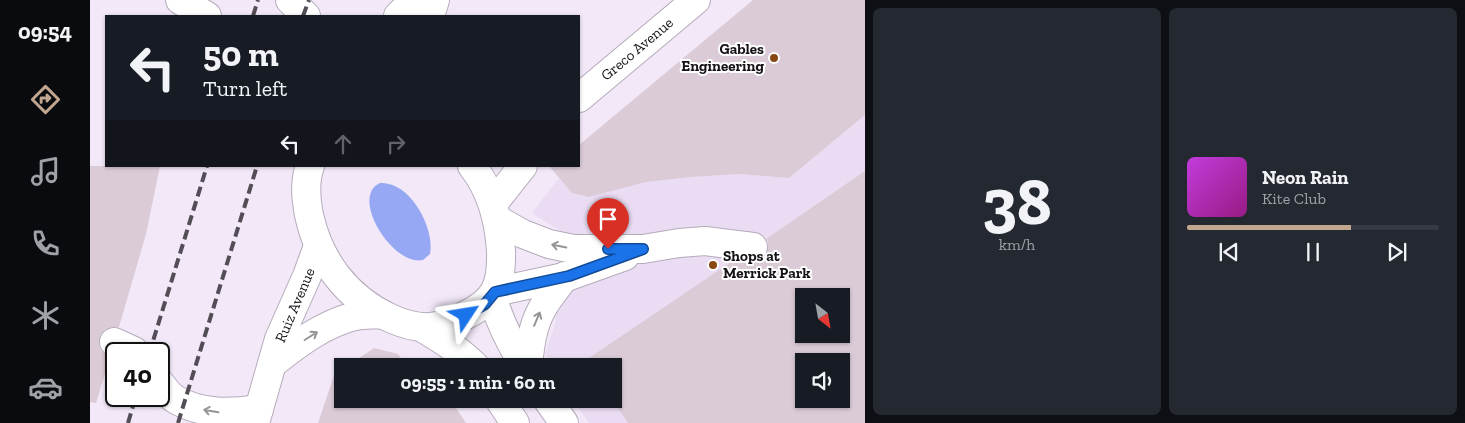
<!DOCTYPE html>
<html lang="en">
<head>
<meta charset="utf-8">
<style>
	:root { --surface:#171b24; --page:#242831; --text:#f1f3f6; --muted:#9ea1a6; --line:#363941; --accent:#c2a690 }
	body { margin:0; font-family:"Zilla Slab",serif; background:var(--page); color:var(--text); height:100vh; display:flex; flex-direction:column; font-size:19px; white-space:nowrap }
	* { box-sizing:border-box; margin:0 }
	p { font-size:16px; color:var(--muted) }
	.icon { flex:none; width:28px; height:28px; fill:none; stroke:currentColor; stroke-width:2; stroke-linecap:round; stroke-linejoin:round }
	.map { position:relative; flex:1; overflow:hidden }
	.side { display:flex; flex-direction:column; gap:8px; padding:8px; background:#0d0f14; width:600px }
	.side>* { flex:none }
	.guide { position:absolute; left:15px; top:15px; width:475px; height:152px; border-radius:0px; box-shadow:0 1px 4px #0004; background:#171b24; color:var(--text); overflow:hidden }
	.needle { width:32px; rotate:149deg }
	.tools { position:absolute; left:705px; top:288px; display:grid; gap:10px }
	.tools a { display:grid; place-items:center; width:55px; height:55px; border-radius:0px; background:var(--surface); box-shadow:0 1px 4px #0004; font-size:25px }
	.speed { position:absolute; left:15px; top:342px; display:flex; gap:10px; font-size:25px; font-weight:700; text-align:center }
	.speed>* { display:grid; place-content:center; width:65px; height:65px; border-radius:50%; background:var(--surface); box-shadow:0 1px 4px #0004; line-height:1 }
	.speed .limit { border:2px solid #111; border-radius:8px; background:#fff; color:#111 }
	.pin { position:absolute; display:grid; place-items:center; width:42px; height:42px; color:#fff; margin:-51px -21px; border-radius:50% 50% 50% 0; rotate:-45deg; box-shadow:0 0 5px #0007 }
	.pin .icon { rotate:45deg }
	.me { position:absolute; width:55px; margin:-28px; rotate:57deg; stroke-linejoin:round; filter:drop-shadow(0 0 4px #0008) }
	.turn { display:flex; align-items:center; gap:18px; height:105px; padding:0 15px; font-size:22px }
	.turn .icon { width:65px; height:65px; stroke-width:2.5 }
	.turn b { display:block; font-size:35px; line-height:42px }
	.lanes { display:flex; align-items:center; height:48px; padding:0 15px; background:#0003; justify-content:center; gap:25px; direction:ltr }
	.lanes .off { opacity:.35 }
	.side .card { flex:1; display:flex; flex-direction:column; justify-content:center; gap:8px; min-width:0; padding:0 18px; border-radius:8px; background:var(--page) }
	.side .dial { align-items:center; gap:0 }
	.dial b { font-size:65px; line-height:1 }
	.song { display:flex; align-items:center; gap:15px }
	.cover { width:60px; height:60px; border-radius:8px; background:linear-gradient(135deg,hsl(290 70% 55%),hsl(310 70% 35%)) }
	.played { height:5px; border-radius:2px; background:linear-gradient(90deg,var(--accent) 65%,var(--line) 65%) }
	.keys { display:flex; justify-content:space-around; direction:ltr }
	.side .tiles { flex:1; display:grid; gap:8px; grid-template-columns:repeat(2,1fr) }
	.trip { position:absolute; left:244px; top:358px; width:288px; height:50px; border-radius:0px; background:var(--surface); box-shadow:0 1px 4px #0004; font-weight:700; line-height:50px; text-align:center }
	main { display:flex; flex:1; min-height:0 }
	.dock { display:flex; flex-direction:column; width:90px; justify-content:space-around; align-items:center; background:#090b0e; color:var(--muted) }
	.dock .icon { width:35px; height:35px }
	.dock .on { color:var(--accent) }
	.dock b { font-size:22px; color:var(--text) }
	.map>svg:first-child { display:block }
	.built { fill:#eadcf3; fill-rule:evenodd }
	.water { fill:#96a8f4 }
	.building { fill:#dbcbd7; fill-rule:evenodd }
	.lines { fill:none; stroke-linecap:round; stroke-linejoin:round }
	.minor-casing { stroke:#b5abba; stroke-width:30 }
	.minor { stroke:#fff; stroke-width:28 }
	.rail { stroke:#534d56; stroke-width:4; stroke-dasharray:10 5; stroke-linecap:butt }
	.oneway { stroke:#969497 }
	.route-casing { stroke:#114b97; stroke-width:12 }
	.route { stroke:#1a73e8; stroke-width:9 }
	.poi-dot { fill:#894813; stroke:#fff; stroke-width:2 }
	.labels { text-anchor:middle; stroke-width:4; stroke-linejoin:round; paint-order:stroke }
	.street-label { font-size:15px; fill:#161218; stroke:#fff }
	.poi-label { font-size:15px; font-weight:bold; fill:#161218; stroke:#fff; text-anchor:end }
</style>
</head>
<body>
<main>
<nav class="dock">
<b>09:54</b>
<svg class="icon on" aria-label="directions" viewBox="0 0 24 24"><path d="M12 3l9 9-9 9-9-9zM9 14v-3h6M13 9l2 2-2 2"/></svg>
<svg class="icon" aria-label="music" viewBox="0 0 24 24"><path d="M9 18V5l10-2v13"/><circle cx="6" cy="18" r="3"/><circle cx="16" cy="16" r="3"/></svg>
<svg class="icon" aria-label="phone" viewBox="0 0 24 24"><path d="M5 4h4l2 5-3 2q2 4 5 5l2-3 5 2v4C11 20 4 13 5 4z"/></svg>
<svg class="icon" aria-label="climate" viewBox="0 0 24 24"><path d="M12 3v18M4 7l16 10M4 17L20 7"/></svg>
<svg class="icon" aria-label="car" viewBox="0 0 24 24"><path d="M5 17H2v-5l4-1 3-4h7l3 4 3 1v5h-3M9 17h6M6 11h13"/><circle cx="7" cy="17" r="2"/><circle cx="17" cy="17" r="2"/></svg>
</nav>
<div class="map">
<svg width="775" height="423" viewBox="0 0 775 423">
	<rect width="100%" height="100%" fill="#f2e8f8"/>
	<path class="built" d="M775,115V423H499L482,399H522V366H462L455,353L465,325L473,233L442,213L469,178L482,193L499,197L556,182L601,177L650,174L699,178ZM714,296H751V334H714ZM714,361H751V399H714Z"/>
	<path class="water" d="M290,183C320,181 345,228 340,254L333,260C303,267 259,197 290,183Z"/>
	<g class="building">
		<polygon points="663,0 775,0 775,115 699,178 650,174 601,177 556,182 499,197 482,193 459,166 489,166 489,145"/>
		<polygon points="0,166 70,166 56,234 29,327 22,327 15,329 10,336 9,344 11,351 20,357 6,403 0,402"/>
		<path d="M775,171V423H538L522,399V366H500L496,360L644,260L661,262L670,261L676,256L678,249V241L676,239ZM714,296H751V334H714ZM714,361H751V399H714Z"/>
		<polygon points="284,348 308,354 316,366 252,366 252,399 360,399 376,423 228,423 250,358 265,361"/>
	</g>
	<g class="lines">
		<g class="minor-casing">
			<g id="minor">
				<polyline points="90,0 117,16"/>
				<polyline points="200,0 216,16"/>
				<polyline points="308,16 324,0"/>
				<polyline points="340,16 345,0"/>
				<polyline points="489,98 606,0"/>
				<path d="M220,166C214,182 216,199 219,215C229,261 257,298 300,318C313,324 326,328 340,327C353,326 365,321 376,315C406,300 412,285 411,251C409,220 402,191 382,166"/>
				<polyline points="403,204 433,166"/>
				<polyline points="408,220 433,234 459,244 483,249 553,249 589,243 615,241 663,247"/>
				<polyline points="405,292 479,276 535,256"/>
				<path d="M402,297C410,322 420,344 435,366"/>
				<path d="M331,327C351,339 369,350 385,366"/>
				<polyline points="24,342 44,351 47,354"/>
				<path d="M182,364C207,344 233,324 265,316C274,314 284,315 292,314"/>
				<path d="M438,366C440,346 442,327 452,309C458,297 468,287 475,276"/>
				<path d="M69,382C74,387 78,395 85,399C111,415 141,413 169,409"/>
				<polyline points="409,399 425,423"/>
				<polyline points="457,399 474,423"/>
				<polyline points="165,423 189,339 217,276 228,246"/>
			</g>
		</g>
		<use href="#minor" class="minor"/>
		<g class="rail">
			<polyline points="163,16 168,0"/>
			<polyline points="213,16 219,0"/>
			<polyline points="59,354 117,166"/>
			<polyline points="38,423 46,396"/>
			<polyline points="88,423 167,166"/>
		</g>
	</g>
	<defs><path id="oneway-shaft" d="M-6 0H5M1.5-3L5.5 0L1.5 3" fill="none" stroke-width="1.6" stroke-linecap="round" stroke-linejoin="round" transform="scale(1.25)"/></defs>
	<g class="oneway">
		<use href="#oneway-shaft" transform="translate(469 246) rotate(-169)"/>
		<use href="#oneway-shaft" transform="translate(447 319) rotate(-67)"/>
		<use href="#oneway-shaft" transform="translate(221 336) rotate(-32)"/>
		<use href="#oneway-shaft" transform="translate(121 411) rotate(-170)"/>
	</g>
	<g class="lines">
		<g class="route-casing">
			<polyline id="route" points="376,315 395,304 405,292 479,276 553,249 518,249"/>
		</g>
		<use href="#route" class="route"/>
	</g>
	<g class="poi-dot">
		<circle cx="684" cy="58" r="5"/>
		<circle cx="623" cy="265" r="5"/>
	</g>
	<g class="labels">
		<g class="street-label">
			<text transform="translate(547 49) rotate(-40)" y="5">Greco Avenue</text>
			<text transform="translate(205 305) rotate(-67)" y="5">Ruiz Avenue</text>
		</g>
		<g class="poi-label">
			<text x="674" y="54">Gables<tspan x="674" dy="17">Engineering</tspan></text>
			<text x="633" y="261" text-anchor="start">Shops at<tspan x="633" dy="17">Merrick Park</tspan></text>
		</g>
	</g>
</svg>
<div class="tools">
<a><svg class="needle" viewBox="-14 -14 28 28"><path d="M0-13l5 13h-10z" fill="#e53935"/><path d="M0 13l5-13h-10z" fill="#9ea1a6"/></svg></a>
<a><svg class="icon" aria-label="sound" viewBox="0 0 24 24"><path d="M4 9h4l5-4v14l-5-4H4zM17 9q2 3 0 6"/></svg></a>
</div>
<div class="speed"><div class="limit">40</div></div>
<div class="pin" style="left:518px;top:249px;background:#d93025"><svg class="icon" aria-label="arrive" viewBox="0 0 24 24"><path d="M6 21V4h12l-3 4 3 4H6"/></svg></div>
<svg class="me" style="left:376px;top:315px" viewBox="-20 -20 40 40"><path d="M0-17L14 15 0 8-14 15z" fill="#1a73e8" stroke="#fff" stroke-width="4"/></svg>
<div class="trip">09:55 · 1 min · 60 m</div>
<div class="guide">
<div class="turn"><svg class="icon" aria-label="left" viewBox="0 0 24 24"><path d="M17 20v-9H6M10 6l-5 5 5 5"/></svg><div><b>50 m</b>Turn left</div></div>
<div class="lanes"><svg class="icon" aria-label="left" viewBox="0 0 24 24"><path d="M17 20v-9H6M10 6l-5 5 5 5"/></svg><svg class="icon off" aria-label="ahead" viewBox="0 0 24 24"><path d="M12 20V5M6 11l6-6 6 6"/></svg><svg class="icon off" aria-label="right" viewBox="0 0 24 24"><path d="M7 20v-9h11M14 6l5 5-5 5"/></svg></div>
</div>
</div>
<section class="side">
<div class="tiles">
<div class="card dial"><b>38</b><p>km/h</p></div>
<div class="card">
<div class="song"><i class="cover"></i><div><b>Neon Rain</b><p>Kite Club</p></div></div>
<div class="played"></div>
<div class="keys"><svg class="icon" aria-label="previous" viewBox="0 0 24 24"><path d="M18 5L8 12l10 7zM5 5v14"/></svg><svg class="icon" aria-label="pause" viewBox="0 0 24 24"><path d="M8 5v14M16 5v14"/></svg><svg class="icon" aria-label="next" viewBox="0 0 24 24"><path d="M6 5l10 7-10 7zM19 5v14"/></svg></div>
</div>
</div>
</section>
</main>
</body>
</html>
